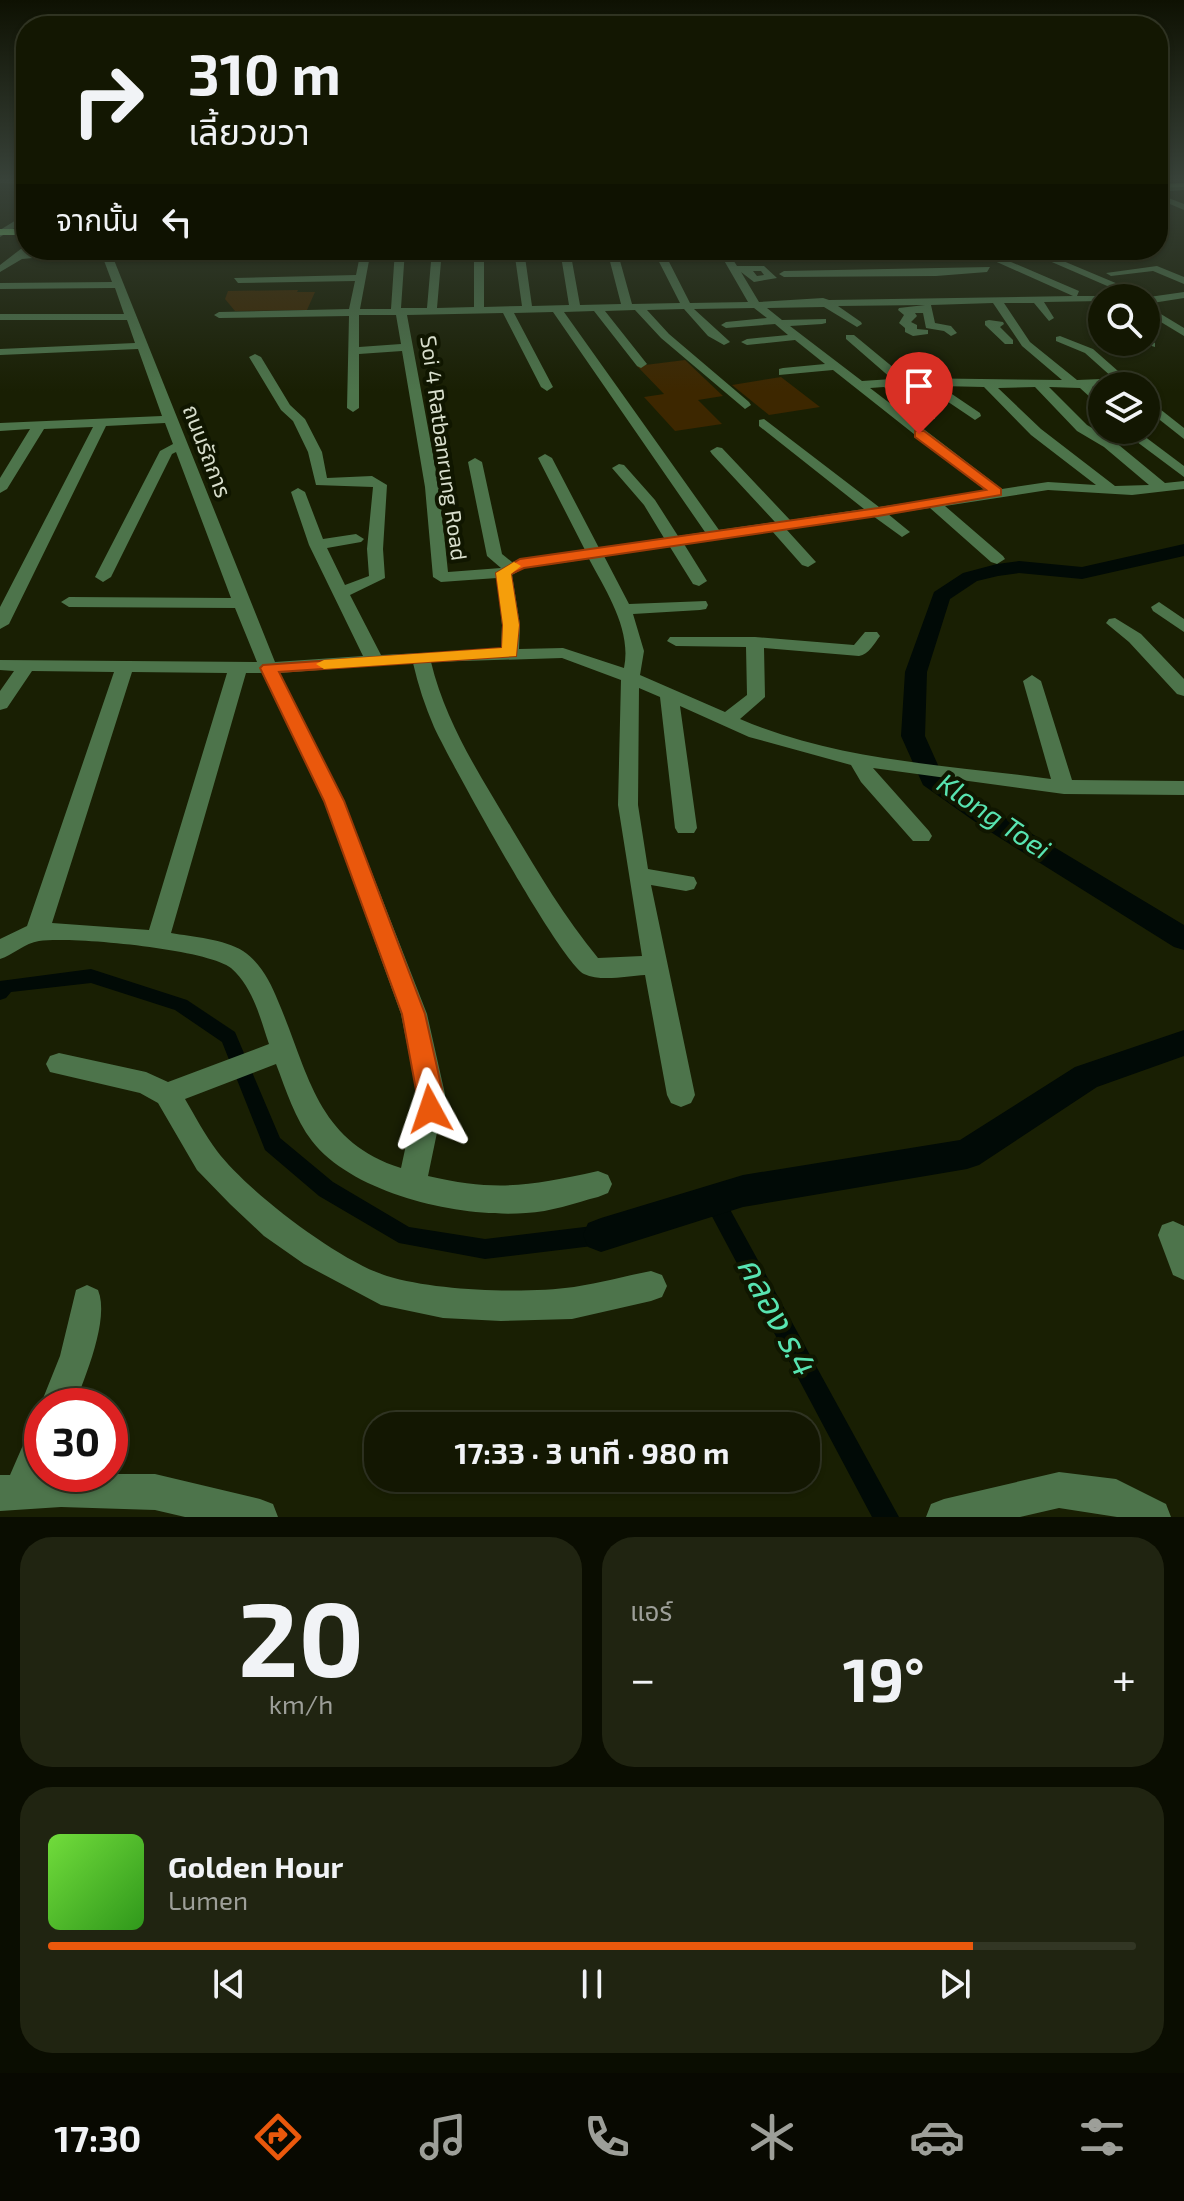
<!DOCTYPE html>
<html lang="th">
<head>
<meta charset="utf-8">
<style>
	:root { --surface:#131702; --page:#202411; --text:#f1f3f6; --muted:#9d9f99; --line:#323624; --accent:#ea580c }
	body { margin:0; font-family:"Exo 2","Noto Sans Thai",sans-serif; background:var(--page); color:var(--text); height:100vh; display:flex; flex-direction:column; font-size:30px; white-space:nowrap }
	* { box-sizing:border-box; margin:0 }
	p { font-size:26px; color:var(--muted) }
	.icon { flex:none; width:44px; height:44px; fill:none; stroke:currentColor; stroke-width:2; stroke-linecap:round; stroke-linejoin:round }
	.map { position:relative; height:1517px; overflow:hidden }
	.side { display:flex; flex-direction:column; gap:20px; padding:20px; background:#0a0d01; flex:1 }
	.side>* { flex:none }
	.top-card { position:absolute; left:16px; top:16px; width:1152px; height:244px; border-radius:32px; box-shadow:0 2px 6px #0004,0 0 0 2px var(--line); background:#131702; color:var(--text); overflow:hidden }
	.fabs { position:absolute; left:1088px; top:284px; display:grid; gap:16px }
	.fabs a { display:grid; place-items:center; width:72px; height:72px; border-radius:50%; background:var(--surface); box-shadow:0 2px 6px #0004,0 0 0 2px var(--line); font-size:40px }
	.speed { position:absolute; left:24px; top:1388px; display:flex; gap:16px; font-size:40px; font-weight:700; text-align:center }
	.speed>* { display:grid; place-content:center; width:104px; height:104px; border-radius:50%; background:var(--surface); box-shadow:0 2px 6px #0004,0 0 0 2px var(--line); line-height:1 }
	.speed .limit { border:12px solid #d22; background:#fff; color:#111 }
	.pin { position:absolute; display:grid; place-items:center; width:68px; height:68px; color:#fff; margin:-82px -34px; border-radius:50% 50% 50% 0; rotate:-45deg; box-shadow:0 0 8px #0007 }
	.pin .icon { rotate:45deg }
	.me { position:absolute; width:88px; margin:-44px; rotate:355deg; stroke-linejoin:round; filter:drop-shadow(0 0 6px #0008) }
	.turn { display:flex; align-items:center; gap:28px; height:168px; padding:0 40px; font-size:36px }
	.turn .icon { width:104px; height:104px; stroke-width:2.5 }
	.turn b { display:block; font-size:56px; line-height:68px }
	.then { display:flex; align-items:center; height:76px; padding:0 40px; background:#0003; gap:16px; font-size:30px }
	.big { font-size:60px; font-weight:700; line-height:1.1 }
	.side .card { flex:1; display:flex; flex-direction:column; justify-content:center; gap:12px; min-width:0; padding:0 28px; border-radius:32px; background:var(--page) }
	.side .dial { align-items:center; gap:0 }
	.dial b { font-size:104px; line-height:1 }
	.song { display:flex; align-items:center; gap:24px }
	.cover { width:96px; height:96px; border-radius:12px; background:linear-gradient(135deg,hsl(100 70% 55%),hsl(110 70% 35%)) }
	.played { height:8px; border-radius:4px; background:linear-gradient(90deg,var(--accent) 85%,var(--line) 85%) }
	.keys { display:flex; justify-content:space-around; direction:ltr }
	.heat { display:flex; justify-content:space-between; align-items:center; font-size:44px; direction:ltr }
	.side .tiles { flex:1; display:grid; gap:20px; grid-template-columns:1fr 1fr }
	.card:last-child { grid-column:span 2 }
	.trip { position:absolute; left:364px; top:1412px; width:456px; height:80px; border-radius:32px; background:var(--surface); box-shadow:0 2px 6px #0004,0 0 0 2px var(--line); font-weight:700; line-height:80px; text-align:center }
	.tabs { display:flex; height:128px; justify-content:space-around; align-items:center; background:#080901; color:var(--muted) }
	.tabs .icon { width:56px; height:56px }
	.tabs .on { color:var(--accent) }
	.tabs b { font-size:36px; color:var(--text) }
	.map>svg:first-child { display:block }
	.green { fill:#3d2700 }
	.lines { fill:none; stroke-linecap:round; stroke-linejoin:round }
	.canal { fill:#010a06; fill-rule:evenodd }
	.river { fill:#010a06; fill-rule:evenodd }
	.minor { fill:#4d744b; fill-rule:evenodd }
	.major { fill:#7acf77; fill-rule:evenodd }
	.route { fill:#ea580c; stroke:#983908; stroke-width:2 }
	.slow { fill:#f59e0b }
	.labels { text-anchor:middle; stroke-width:8; stroke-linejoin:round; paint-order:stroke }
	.far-street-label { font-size:22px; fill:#d8decc; stroke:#101600 }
	.water-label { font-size:28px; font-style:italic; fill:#58e4b1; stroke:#101600 }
	.near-water-label { font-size:34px; font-style:italic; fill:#58e4b1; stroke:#101600 }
</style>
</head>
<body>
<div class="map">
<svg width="1184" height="1517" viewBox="0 0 1184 1517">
	<rect width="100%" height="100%" fill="#191f03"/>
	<g class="green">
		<polygon points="298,290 297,292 315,292 307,310 235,311 225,299 228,291"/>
		<polygon points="685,360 723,396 698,400 722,424 675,431 644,397 664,394 637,366"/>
		<polygon points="781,377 820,407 769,415 732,385"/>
	</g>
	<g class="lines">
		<g class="canal">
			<polygon points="91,969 187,1000 235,1032 280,1138 333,1182 409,1227 485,1239 601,1225 608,1228 612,1235 608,1242 601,1245 485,1259 399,1243 319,1196 265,1150 222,1042 175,1010 91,983 11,992 6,998 0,1000 0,981"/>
			<polygon points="714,1191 721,1193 899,1517 872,1517 707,1207 704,1200 707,1193"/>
		</g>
		<g class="river">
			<polygon points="1184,544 1184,556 1082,579 1019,573 998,576 977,581 950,599 927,672 925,736 942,774 999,814 1184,925 1184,950 1174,947 981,826 923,785 901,736 905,672 934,592 963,573 997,564 1019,561 1082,567"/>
			<polygon points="1184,1030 1184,1056 1097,1087 979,1165 967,1169 743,1207 601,1252 588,1247 583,1235 588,1223 601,1218 743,1175 960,1140 1075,1067"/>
		</g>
		<g class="minor">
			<polygon points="0,179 26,180 26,184 0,183"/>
			<polygon points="1184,186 1184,190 1158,192 1158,188"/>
			<polygon points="1158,194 1184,204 1184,210 1158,199"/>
			<polygon points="26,214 26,221 0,237 0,230"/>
			<polygon points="26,245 26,250 29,250 27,253 56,250 44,257 22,259 0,272 0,265"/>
			<path d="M100,250H110L275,662L363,656L309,545L291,492L298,488L305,492L323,539L356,534L364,539L361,542L327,548L345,585L369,576L367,549L373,487L316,485L308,452L293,421L281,410L249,357L255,354L261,357L290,405L305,419L322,452L327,478L372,476L387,485L383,549L385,578L350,595L381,655L501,649L502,625L497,578L441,582L433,577L425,487L402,351L359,354V408L353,412L347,408L349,316L219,318L214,315L219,312L349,309L355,281L238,283L234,278L356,275L361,250H371L360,309H391L395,250H405L401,308H427L432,250H442L437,308L474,307V250H484V307L522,306L514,250H524L532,306L569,305L560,250H570L580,305L621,304L607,250H617L632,304L680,303L653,250H663L690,303L748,302L718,250H765L761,254L730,255L737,266H764L777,278L754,282L741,272L759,302L823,298L829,300L1073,296L970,250H983L1079,291L1077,296H1114L1115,298H1102V301L1044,302L1054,318L1049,321L1034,303H1004L1030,342L1077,380L1102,379L1108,383L1092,387L1102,397V408L1080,388L1049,387L1087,425L1114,441L1165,483L1184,481V489L1132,495L1048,490L945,506L1003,556L1005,559L997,564L991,562L930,508L888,514L910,532L902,537L873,516L786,529L816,562L808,567L802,565L772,531L684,544L707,581L699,586L693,584L670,547L604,556L629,604L706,601L708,605L706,609L700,610L633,614L644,651L640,675L725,712L747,695L746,647L676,646L667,641L670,637H755L854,645L865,632H877L880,636C874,644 869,654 859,656L764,648L765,697L740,719C837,761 948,765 1051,779L1023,681L1032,675L1041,681L1072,780L1184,781V795L1064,794L873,768L929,831L932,836L929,841H913L861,782L851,765L749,737L680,706L697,828L694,833H678L675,828L660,697L639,688L638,805L648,869L694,877L697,883L694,889L686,891L651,885L695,1095L691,1103L681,1107L671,1103L667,1095L645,975C627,976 601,982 584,974C559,960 451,763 434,727C425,706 418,685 413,663L279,673L344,801L427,1014L445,1094L428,1176C497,1192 530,1186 598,1171L608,1175L612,1184L608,1193L598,1197C574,1203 551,1212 526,1213C462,1218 354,1195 312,1141C295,1119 286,1090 276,1064L185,1099C195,1116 205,1135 217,1151C247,1191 339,1261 387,1276C436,1291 523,1294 574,1287C600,1283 625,1276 651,1271L662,1275L667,1286L662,1297L651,1301L572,1319L501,1321L443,1318L381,1305L304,1264L264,1236L230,1204L197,1170L158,1103L140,1093L50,1072L46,1064L50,1056L59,1053L146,1072L168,1082L269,1044C260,1018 253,987 231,968C208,949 71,936 39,941C25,943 13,955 0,959V939L27,926L114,672L32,671L7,708L0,710V691L14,671L0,670V660L257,662L235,608L69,607L61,602L69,597L231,598L176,452L172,454L111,577L103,582L95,577L160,451L173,444L165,423L106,426L9,624L0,629V607L93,427L44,429L7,489L0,493V478L30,429L0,431V423L162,416L138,349L0,355V349L135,343L127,320H0V314H124L115,288L0,289V283L112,282ZM753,271H761L764,275L757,276ZM993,303L1022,346L1062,380L906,378L854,335H846V339L892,379L862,381L790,326L822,324L826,323V319L782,320L767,308L824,307L857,327L862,324L861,322L838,306L925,305L899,308L898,310L904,315L899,323L905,328V332L913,336L928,334V330L917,329V325L911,322L917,316L915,313H923L926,328L944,331L951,336L957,333L951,326L935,323L931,305ZM754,308L767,318L726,322L721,325L726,328L775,324L788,335L747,339L741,342L747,345L795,340L825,364L783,368L779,369V375L833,370L986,491L879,507L764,419L759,420V426L864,509L790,520L722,448L717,447L710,451L712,454L775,522L719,530L564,312L594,311L637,366L641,368L647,364L605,311L635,310L661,338L745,409L751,405L749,402L669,334L647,310L684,309L708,336L724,345L730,342L728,340L694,309ZM553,312L705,532L678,536L655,500L624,465L619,464L612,468L644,505L664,538L599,548L552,458L545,454L538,458L585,550L512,562L502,554L482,462L475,458L468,462L487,556L501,568L448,572L439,487L407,315L503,313L541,387L547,391L553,387L514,313ZM359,315H396L401,344L359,347ZM923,385L975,420L981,416L980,413L940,386L984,387L1031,435L1096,485L1048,482L1002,489L870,388L884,387L925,419H935V413L898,386ZM1035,387L1077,431L1104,447L1149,485L1115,486L1041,429L998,388ZM589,559C606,591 632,630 624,668L563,648L519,649L520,625L512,575L524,568ZM562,658L621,680L618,805L642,956L598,958C565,918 539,874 512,829C480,775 446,724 431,662ZM132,672L227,673L149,930L52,923ZM246,673H262L324,801L401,1014L417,1094L401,1168C316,1141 309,1073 278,1001C271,983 260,962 243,951C224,939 193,937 171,933Z"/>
			<polygon points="947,250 942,253 840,257 836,261 776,262 771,259 776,256 829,255 833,251"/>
			<polygon points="1024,250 1037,250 1149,297 1184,292 1184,298 1146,304 1146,298 1135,298"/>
			<polygon points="1157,266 1184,277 1184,284 1153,271 1111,276 1106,273"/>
			<polygon points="990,267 987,272 936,276 784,277 779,274 784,271"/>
			<polygon points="1146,305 1184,328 1184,336 1146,313"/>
			<polygon points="989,320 1003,322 1004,324 1000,327 1013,340 1013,344 1005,344 985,325 985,321"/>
			<polygon points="1060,336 1093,349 1135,386 1122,386 1085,353 1056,341 1056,337"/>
			<polygon points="1146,338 1155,343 1155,347 1142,343 1146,342"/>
			<polygon points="1146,398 1184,428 1184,439 1146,409"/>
			<polygon points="1121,430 1136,430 1184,466 1184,477"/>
			<polygon points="1159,602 1184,619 1184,632 1153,611 1151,607"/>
			<polygon points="1115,618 1141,634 1184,679 1184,696 1177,694 1129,642 1106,623 1109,619"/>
			<polygon points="1173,1221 1184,1226 1184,1280 1173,1275 1158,1235 1162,1225"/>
			<path d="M87,1285L98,1290C110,1319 85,1377 74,1406H42V1410L40,1406L60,1356L76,1290Z"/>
			<polygon points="42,1424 42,1474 155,1474 260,1499 273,1504 278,1517 185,1517 155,1510 61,1507 0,1511 0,1475 10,1475 30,1429"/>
			<polygon points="1059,1472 1116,1479 1166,1504 1171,1517 1117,1517 1059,1508 1020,1517 926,1517 931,1504 944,1499"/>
		</g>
		<g class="major">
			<polygon points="1184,183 1184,187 1158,188 1158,184"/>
			<rect x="0" y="229" width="26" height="6"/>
		</g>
	</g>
	<linearGradient id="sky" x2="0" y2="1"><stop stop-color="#0e1102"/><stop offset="0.46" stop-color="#384239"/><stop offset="1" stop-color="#384239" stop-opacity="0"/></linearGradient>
	<rect width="1184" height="391" fill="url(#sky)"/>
	<polygon class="route" points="915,431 924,431 1001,489 1001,495 878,516 524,568 511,574 519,625 516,656 279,672 344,801 425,1014 443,1094 438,1117 430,1120 421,1117 402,1014 324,801 260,668 263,665 502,648 503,625 496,573 520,559 878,508 986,490 915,437"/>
	<polygon class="slow" points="514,562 521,566 511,574 519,625 516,656 324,669 316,664 324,660 502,648 503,625 496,573"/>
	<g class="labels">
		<g class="far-street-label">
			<text transform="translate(444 448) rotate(82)" y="8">Soi 4 Ratbanrung Road</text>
			<text transform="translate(207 451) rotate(69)" y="8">ถนนรัถการ</text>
		</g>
		<g class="water-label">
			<text transform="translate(994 816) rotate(34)" y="10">Klong Toei</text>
		</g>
		<g class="near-water-label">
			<text transform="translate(777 1316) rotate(62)" y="12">คลอง ร.4</text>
		</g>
	</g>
</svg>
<div class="fabs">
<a><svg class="icon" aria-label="search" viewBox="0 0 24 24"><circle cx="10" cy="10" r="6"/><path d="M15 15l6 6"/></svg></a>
<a><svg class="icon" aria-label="layers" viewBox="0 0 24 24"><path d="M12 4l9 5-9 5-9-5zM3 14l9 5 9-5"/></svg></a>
</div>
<div class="speed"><div class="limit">30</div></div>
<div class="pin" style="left:919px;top:434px;background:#d93025"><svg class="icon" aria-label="arrive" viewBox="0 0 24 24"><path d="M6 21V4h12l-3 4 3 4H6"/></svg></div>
<svg class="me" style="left:430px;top:1109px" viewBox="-20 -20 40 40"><path d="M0-17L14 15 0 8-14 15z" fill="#ea580c" stroke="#fff" stroke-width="4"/></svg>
<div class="trip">17:33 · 3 นาที · 980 m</div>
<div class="top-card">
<div class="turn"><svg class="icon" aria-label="right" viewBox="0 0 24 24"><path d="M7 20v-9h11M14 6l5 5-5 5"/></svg><div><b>310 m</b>เลี้ยวขวา</div></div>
<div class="then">จากนั้น<svg class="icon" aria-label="left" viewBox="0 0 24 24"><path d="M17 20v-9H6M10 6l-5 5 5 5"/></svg></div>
</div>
</div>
<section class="side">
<div class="tiles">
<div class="card dial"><b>20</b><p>km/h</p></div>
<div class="card"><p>แอร์</p>
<div class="heat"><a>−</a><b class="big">19°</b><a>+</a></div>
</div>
<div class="card">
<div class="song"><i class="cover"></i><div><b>Golden Hour</b><p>Lumen</p></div></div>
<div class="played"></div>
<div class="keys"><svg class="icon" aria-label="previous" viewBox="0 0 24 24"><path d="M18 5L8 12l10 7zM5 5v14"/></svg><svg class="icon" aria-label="pause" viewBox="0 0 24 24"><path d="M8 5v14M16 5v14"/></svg><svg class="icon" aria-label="next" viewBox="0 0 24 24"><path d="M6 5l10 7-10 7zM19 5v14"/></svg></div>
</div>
</div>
</section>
<nav class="tabs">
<b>17:30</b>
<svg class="icon on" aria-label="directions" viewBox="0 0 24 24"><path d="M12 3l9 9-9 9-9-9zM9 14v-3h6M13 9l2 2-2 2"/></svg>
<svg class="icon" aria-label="music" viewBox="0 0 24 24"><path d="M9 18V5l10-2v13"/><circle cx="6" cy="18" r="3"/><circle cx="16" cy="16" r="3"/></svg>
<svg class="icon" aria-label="phone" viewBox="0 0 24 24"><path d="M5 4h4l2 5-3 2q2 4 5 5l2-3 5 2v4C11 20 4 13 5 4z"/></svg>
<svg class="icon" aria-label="climate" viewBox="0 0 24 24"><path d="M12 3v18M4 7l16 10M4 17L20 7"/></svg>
<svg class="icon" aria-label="car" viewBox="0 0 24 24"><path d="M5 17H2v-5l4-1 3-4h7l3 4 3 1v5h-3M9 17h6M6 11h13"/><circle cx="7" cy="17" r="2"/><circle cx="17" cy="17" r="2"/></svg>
<svg class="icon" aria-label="filters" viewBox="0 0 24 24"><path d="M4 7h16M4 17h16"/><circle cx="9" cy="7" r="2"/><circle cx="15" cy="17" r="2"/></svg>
</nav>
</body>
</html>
